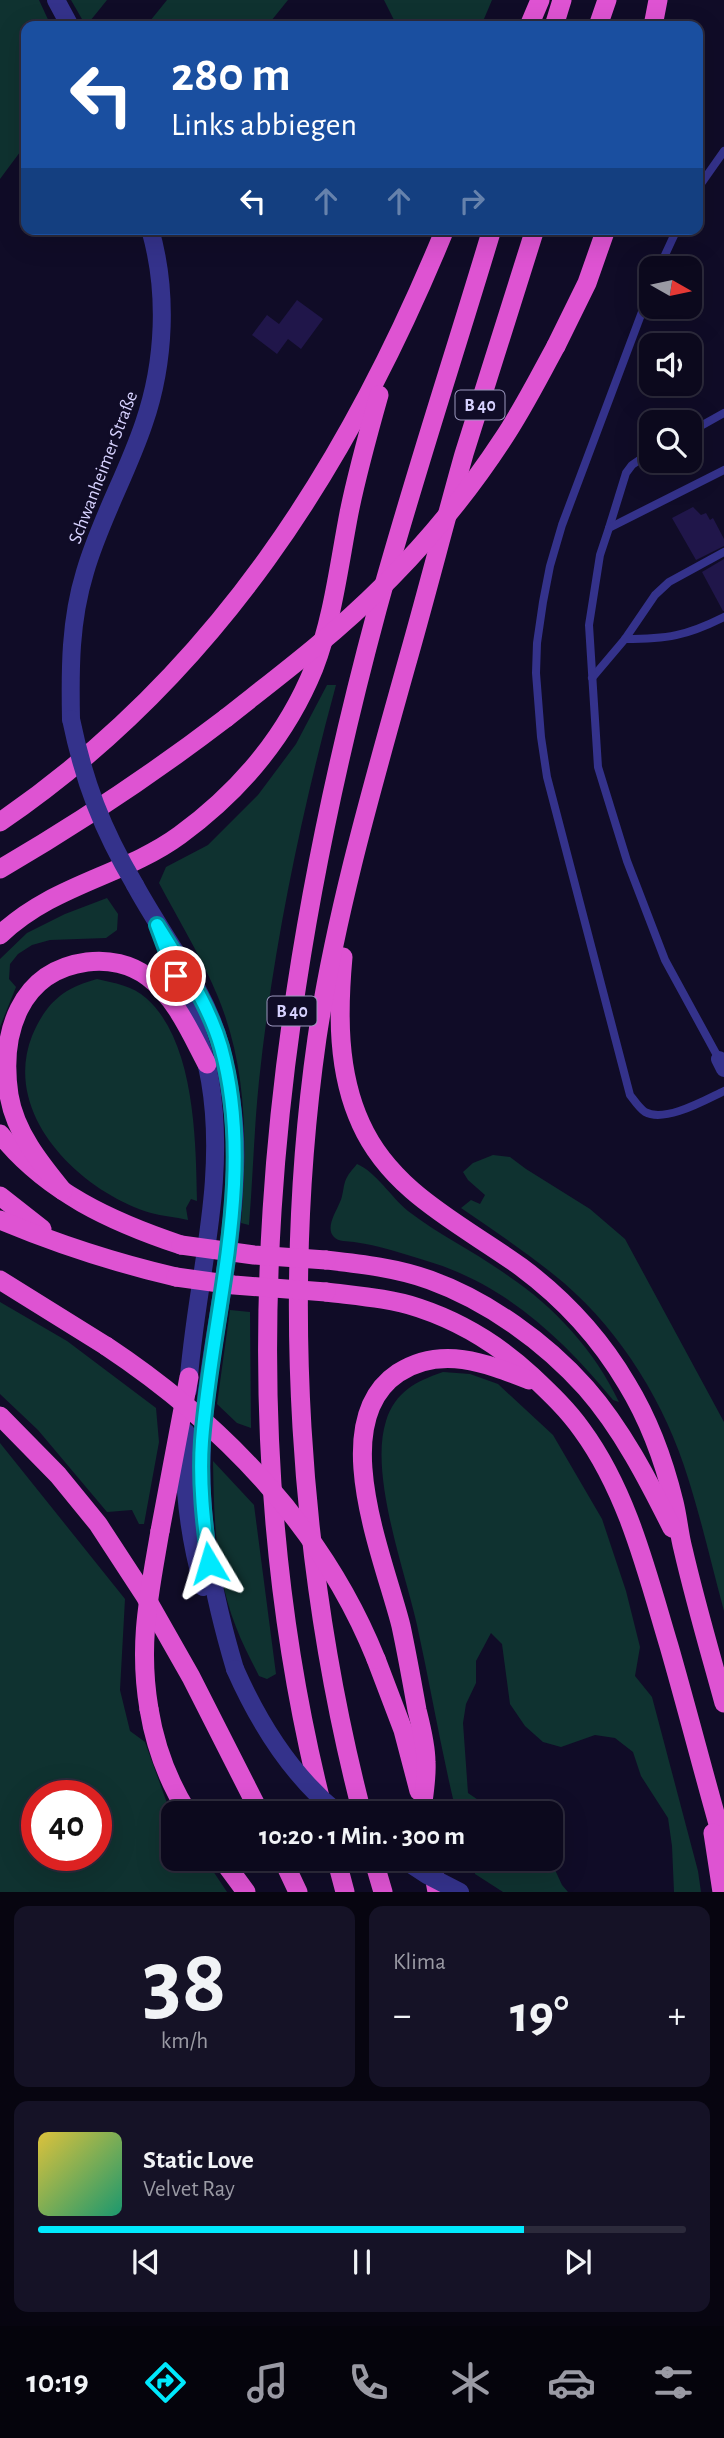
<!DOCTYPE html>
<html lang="de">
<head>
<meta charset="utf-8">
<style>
	:root { --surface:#0c091d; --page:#151226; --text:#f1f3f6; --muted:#9a9aa4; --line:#2c2a3b; --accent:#00e9fd }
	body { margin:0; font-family:"Alegreya Sans",sans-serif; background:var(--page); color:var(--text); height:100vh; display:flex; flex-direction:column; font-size:26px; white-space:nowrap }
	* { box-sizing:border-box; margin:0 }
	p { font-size:23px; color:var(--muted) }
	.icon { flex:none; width:38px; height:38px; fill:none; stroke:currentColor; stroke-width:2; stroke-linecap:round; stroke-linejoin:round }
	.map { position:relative; height:1892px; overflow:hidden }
	.drawer { display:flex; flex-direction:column; gap:14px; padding:14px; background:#070510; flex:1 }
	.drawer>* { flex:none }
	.top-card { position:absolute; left:21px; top:21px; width:682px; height:214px; border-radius:14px; box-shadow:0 7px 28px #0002,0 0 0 2px var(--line); background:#1a4fa0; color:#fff; overflow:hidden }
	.needle { width:46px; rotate:99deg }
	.controls { position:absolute; left:639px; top:256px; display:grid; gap:14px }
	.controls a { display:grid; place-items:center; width:63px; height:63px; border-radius:14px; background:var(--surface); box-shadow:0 7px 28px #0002,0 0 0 2px var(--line); font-size:35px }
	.speed { position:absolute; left:21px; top:1780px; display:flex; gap:14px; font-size:35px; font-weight:700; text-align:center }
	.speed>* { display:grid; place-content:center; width:91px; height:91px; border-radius:50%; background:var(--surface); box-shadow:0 7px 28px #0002,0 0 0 2px var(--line); line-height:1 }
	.speed .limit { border:10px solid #d22; background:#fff; color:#111 }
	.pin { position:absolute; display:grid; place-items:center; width:60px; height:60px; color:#fff; margin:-30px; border:4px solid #fff; border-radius:50%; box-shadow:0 2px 7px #0007 }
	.me { position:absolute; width:77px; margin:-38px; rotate:353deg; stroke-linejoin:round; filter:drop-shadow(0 0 5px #0008) }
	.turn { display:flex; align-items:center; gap:24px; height:147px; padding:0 35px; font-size:32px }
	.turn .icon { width:91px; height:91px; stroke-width:2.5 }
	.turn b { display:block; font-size:49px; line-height:60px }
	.lanes { display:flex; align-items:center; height:66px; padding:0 35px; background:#0003; justify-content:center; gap:35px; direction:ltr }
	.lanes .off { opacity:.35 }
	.big { font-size:52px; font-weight:700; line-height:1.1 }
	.drawer .tile { flex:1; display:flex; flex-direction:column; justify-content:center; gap:10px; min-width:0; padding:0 24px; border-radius:14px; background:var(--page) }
	.drawer .dial { align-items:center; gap:0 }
	.dial b { font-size:91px; line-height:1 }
	.song { display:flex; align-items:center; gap:21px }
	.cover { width:84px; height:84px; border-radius:10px; background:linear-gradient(135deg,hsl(50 70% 55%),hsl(160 70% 35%)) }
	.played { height:7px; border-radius:4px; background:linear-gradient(90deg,var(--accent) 75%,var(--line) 75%) }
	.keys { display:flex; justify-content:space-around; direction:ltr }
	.heat { display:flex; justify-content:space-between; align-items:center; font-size:38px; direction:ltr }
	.drawer .tiles { flex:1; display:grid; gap:14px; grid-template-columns:1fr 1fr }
	.tile:last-child { grid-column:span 2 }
	.trip { position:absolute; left:161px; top:1801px; width:402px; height:70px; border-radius:14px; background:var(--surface); box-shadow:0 7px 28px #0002,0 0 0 2px var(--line); font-weight:700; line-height:70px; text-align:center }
	.menu { display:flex; height:112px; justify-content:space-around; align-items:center; background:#05040c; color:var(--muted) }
	.menu .icon { width:49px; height:49px }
	.menu .selected { color:var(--accent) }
	.menu b { font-size:32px; color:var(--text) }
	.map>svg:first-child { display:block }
	.green { fill:#0f3230; fill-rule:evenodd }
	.building { fill:#20164a }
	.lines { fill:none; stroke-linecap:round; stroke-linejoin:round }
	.service { stroke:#34328b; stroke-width:8 }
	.minor { stroke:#34328b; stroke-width:16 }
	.tertiary { stroke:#34328b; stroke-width:18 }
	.trunk { stroke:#de53d2; stroke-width:19 }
	.tertiary-bridge { stroke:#34328b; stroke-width:18 }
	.trunk-bridge { stroke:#de53d2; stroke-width:19 }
	.route-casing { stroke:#0097a4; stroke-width:18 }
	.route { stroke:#00e9fd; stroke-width:12 }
	.labels { text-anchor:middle; stroke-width:5; stroke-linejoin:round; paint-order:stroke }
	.shield { fill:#100c27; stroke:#9b97be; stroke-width:2 }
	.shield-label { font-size:18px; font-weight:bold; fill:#d7d2ff }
	.street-label { font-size:19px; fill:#d7d2ff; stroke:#100c27 }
</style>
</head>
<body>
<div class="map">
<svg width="724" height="1892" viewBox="0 0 724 1892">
	<rect width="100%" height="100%" fill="#100c27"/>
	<g class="green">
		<polygon points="0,0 39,0 51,26 26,26 26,144 0,179"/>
		<polygon points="71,0 107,0 86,26"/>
		<polygon points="167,0 288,0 267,26 146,26"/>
		<polygon points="384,0 492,0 481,26 397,26"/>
		<path d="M327,685H336C301,814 273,948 259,1081C254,1129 253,1177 249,1225L241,1223C247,1146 248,1070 218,997C203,960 178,919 159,883L166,867L208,845L258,795L296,744Z"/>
		<polygon points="107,898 118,914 117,930 106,938 50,940 32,945 18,954 10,964 9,979 16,987 0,1027 0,959 27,933 65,914"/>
		<path d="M97,979C114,983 133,986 146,998C195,1041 196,1141 197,1201L191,1199L186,1208L188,1220C175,1217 162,1216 151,1213C81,1192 1,1115 32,1036C46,1003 63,988 97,979Z"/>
		<path d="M493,1155L510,1157L526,1169L590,1209L625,1239L724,1422V1611C712,1567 702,1522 688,1478C666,1405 622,1333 564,1283C532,1256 496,1232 461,1208L471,1200L480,1204L485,1195L468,1180L463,1172L473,1163Z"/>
		<path d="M357,1164C376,1172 391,1197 408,1211C439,1235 475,1252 507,1275C554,1306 595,1351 619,1402L613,1400C563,1339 505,1284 427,1261C404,1254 378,1245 354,1242C348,1241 338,1242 334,1237C325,1228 336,1212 340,1202C343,1196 343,1188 345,1182C347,1175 353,1169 357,1164Z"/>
		<polygon points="0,1302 67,1341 156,1408 159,1442 144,1524 139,1524 132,1510 107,1512 38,1430 0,1394"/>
		<polygon points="230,1310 250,1312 251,1428 237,1423 217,1404"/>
		<path d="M443,1372L470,1374L498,1384L553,1435L602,1519L626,1591L640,1647L635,1676L652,1697L698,1871L701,1892H674L672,1846L668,1818L641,1776L633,1752L615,1738L595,1735L561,1747L543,1742L525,1726L510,1704L502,1644L491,1633L476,1661V1683L466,1704L463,1723L468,1793L490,1808V1813H461L454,1803C440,1744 430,1684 417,1625C405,1571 369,1474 386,1421C395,1392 416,1381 443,1372Z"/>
		<path d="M0,1443L125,1599L120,1690L130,1731L145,1742L167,1803L174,1813L173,1858L205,1859L227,1892H0ZM37,1796H96V1855H37Z"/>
		<path d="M213,1461L254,1505L276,1674L267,1679L259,1676C251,1660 242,1643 236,1627C215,1574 214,1517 213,1461Z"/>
		<polygon points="473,1859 550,1859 562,1885 568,1892 503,1892 475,1874"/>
	</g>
	<g class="building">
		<polygon points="297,300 323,319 301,349 288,339 277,354 252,335 267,315 279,324"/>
		<polygon points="693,507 701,515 706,513 710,520 713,518 724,539 724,546 696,560 672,518"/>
		<polygon points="724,559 724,611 723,611 702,572"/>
	</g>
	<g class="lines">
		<g class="service">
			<polyline points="698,188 724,151"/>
			<polyline points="659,268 677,229"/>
			<path d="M651,288L562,525L550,566L543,602L537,643L536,673L541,737L547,777L630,1095C634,1100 639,1108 645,1112C665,1123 705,1100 724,1091"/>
			<polyline points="690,432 724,413"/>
			<polyline points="609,528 626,473 632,465 651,452"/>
			<path d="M625,639C667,639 686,636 724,617"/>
			<polyline points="592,678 625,639 655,595 669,582 724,552"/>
			<polyline points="719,1059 665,960 627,861 598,767 589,625 600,555 609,528 724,470"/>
		</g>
		<polyline class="minor" points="719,1059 724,1069"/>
		<g class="tertiary">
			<polyline points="56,0 70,26"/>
			<path d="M71,719C70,669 70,621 85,572C100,520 127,474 144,423C165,362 168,291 150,229"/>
			<path d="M135,885C163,937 207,991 221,1048C231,1088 237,1129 235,1169C233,1262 207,1352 202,1444C198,1521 213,1595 235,1669"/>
			<path d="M172,964C186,1003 203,1041 210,1081C228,1186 194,1287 188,1390"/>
			<path d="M186,1432C182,1485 189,1536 203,1587"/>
		</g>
		<g class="trunk">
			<polyline points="529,26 540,0"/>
			<polyline points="554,26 562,0"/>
			<polyline points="598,26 607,0"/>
			<polyline points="653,26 658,0"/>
			<polyline points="556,346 587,283 606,229"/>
			<path d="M0,822C215,675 348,466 445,229"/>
			<path d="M0,869C79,823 154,773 226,718"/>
			<path d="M0,935C53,884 124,876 180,835C240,791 286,737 314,668C333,618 339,565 349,513C357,473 368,434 379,395"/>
			<path d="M343,957C338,1012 337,1072 361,1124C392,1193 463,1225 521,1267C564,1299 600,1338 627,1384C649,1420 664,1461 674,1502C678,1518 679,1534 683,1549C695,1601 710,1652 724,1703"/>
			<path d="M0,1134C46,1192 112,1222 181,1245"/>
			<path d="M63,1191C40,1163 15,1132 9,1095C0,1034 19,971 87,962C108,959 131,964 148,977C176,998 191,1034 207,1064"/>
			<polyline points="0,1196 42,1229"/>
			<path d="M0,1220C57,1244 116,1263 176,1277"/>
			<path d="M326,1260C361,1264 397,1268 430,1280C488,1301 545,1342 586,1388C622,1429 648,1480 672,1528"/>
			<polyline points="0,1280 106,1346"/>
			<path d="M326,1292C357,1296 389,1298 419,1308C461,1322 500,1346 532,1376C550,1393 568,1410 582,1430C628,1493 647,1573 669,1646C688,1712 705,1779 724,1845"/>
			<polyline points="0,1416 58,1475 98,1524 145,1596 191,1677 260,1813"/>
			<polyline points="160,1531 189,1377"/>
			<polyline points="376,1659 403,1730 419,1791"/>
			<path d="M149,1709C155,1746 168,1781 188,1813"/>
			<path d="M422,1809C424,1794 427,1777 426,1762C426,1745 421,1726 417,1710C412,1682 407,1654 401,1626C384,1558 325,1422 398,1373C441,1345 486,1363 529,1380"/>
			<path d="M324,1813C221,1413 271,1004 377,610C412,482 454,356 492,229"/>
			<path d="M362,1813C298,1566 281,1291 317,1038C336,912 372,788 406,666C426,596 444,525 464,454C487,379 511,304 535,229"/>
			<polyline points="713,1833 722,1892"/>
			<polyline points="221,1858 246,1892"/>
			<polyline points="282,1858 298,1892"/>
			<polyline points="336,1858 345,1892"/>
			<polyline points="373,1858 383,1892"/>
			<polyline points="431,1858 437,1892"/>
		</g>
		<g class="tertiary-bridge">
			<path d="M71,719C84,782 102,829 135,885"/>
			<path d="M235,1669C258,1721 292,1776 338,1813"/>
			<polyline points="401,1858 427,1875 460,1892"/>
		</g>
		<g class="trunk-bridge">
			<path d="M226,718C255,695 285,672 314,648C386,589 452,517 503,439C523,409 539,377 556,346"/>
			<polyline points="181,1245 254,1255 326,1260"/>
			<polyline points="176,1277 234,1285 326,1292"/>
			<path d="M106,1346C222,1423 323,1527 376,1659"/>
			<path d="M149,1709C138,1643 149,1596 160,1531"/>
		</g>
	</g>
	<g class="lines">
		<g class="route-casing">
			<path id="route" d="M176,976L157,925C181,964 208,1002 221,1047C257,1177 212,1310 202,1441C199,1482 204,1523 209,1563"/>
		</g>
		<use href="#route" class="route"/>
	</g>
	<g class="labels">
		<g class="shield">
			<rect x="455.5" y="390.5" width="49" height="29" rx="5"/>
			<rect x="267.5" y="996.5" width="49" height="29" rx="5"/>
		</g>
		<g class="shield-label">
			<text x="480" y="411">B 40</text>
			<text x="292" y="1017">B 40</text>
		</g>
		<g class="street-label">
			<text transform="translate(102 467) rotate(-69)" y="7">Schwanheimer Straße</text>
		</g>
	</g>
</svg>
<div class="controls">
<a><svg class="needle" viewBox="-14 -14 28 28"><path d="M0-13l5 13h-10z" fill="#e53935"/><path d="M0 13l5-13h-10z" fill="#9a9aa4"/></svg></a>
<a><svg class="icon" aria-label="sound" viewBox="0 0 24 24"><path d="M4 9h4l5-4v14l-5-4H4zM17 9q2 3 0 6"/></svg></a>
<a><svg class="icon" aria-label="search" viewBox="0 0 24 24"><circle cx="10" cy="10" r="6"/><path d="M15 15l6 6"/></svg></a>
</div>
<div class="speed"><div class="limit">40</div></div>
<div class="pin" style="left:176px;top:976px;background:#d93025"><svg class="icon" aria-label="arrive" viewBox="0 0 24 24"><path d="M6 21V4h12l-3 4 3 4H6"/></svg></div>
<svg class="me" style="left:209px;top:1563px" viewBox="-20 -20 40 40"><path d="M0-17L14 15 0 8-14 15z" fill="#00e9fd" stroke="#fff" stroke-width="4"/></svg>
<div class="trip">10:20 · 1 Min. · 300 m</div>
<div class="top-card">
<div class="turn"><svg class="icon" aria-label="left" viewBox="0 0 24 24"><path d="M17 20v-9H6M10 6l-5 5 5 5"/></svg><div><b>280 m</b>Links abbiegen</div></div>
<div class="lanes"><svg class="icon" aria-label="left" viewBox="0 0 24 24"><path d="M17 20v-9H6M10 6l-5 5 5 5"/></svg><svg class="icon off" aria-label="ahead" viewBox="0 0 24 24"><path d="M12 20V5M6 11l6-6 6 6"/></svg><svg class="icon off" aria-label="ahead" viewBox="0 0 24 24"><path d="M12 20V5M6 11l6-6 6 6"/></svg><svg class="icon off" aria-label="right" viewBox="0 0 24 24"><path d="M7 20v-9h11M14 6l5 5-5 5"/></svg></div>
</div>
</div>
<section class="drawer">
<div class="tiles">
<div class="tile dial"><b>38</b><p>km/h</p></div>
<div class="tile"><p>Klima</p>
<div class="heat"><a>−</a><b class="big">19°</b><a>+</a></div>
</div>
<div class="tile">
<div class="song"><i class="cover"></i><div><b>Static Love</b><p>Velvet Ray</p></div></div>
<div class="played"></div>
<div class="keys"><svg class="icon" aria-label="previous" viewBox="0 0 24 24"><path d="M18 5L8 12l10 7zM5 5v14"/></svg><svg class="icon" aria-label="pause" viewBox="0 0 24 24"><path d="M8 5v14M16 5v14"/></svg><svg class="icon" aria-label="next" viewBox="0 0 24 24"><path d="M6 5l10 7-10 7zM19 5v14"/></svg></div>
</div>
</div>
</section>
<nav class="menu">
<b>10:19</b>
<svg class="icon selected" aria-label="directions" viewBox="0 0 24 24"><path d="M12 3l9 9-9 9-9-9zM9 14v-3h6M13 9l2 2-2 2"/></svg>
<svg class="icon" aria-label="music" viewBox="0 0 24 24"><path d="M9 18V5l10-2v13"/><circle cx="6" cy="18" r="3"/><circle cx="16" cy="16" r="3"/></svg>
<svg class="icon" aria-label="phone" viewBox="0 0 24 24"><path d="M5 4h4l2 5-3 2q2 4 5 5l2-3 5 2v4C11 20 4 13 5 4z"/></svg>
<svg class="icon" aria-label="climate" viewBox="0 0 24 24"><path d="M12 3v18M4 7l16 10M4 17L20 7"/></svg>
<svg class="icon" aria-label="car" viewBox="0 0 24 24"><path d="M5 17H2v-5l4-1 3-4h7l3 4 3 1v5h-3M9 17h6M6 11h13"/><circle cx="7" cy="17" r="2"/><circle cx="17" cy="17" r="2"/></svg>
<svg class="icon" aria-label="filters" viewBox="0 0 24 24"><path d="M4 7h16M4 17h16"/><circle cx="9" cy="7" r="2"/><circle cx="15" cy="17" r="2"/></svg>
</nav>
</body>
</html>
